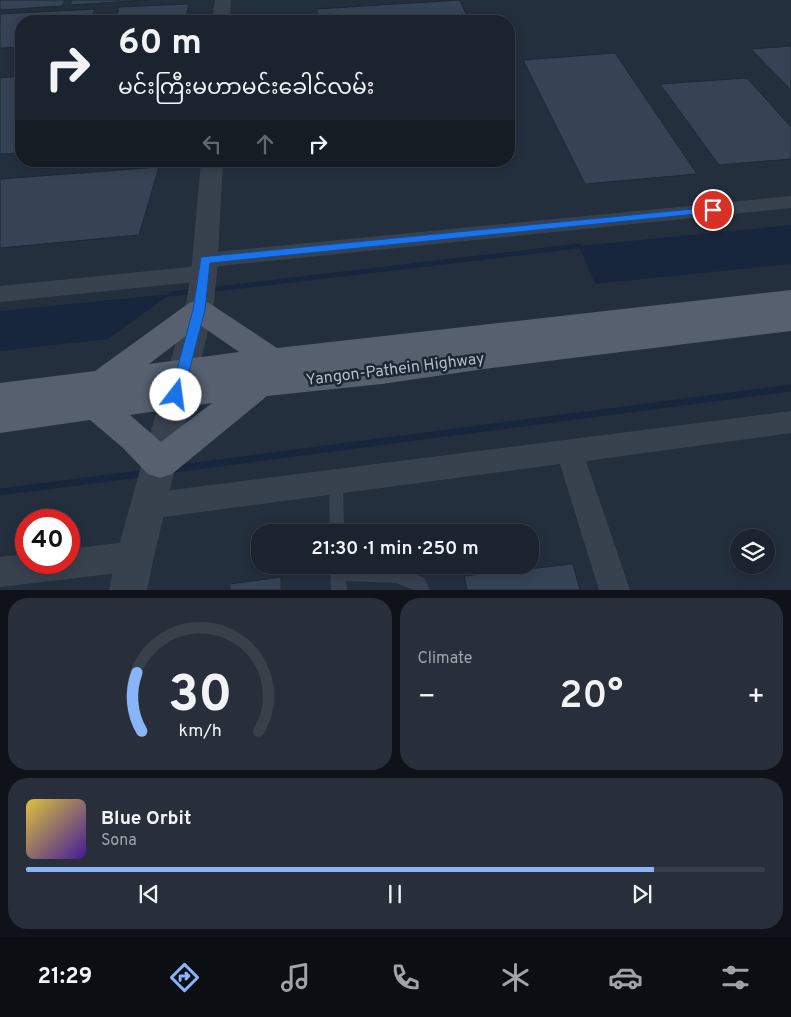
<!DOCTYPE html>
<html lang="en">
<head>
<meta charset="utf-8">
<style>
	:root { --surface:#1b232e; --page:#282f3a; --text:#f1f3f6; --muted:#a0a4aa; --line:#39404a; --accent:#8ab4f8 }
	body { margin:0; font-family:Overpass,"Noto Sans Myanmar",sans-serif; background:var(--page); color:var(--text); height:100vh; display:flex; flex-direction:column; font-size:19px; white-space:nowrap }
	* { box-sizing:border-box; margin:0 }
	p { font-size:16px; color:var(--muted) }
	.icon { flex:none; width:28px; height:28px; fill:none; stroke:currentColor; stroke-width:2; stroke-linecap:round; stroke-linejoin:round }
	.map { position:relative; height:590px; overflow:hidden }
	.side { display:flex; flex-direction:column; gap:8px; padding:8px; background:#0f1319; flex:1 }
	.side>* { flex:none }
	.hud { position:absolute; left:15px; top:15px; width:500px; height:152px; border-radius:20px; box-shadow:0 2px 12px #0003,0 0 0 1px var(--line); background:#1b232e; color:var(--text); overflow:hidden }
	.tools { position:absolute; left:730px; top:529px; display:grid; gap:10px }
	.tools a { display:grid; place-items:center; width:45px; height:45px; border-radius:50%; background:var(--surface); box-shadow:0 2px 12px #0003,0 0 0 1px var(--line); font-size:25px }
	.speed { position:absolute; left:15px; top:509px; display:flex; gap:10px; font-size:25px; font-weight:700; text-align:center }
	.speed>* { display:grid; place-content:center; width:65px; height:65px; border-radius:50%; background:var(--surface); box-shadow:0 2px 12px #0003,0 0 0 1px var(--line); line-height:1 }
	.speed .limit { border:8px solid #d22; background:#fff; color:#111 }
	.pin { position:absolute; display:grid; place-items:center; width:42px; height:42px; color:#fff; margin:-21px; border:2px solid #fff; border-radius:50%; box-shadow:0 1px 5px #0007 }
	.me { position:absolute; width:55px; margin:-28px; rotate:15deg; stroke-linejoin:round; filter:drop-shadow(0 0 4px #0008) }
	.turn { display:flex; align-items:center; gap:18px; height:105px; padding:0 20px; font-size:22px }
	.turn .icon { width:65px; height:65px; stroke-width:2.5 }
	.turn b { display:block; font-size:35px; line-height:42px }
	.lanes { display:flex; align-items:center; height:48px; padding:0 20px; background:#0003; justify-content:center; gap:25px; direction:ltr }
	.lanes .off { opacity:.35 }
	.big { font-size:38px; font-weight:600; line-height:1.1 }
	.side .tile { flex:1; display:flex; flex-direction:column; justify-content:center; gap:8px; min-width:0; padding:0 18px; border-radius:20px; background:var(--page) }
	.side .dial { align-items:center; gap:0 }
	.dial svg { height:130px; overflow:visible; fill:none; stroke:var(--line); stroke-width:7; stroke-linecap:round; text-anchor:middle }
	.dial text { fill:var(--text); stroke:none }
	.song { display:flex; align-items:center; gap:15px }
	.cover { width:60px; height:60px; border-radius:8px; background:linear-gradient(135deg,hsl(50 70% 55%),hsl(260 70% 35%)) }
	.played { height:5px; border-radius:2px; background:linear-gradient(90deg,var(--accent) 85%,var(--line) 85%) }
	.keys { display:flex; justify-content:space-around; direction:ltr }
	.heat { display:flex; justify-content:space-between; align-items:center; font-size:28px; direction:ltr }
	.side .tiles { flex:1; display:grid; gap:8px; grid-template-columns:1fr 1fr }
	.tile:last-child { grid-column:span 2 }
	.trip { position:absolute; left:251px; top:524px; width:288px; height:50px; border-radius:20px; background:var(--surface); box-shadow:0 2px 12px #0003,0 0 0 1px var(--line); font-weight:600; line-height:50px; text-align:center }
	.tabs { display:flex; height:80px; justify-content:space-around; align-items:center; background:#0b0e12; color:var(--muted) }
	.tabs .icon { width:35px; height:35px }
	.tabs .selected { color:var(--accent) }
	.tabs b { font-size:22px; color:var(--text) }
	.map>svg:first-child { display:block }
	.water { fill:#17263c }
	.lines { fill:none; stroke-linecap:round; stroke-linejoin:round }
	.stream-far1 { stroke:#17263c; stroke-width:5 }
	.stream { stroke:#17263c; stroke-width:7 }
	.building { fill:#364354; stroke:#1f2835 }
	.service { fill:#38414e; fill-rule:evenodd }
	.minor { fill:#38414e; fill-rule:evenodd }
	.tertiary { fill:#38414e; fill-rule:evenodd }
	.primary { fill:#56606e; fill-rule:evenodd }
	.route { fill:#1a73e8; stroke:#114b97 }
	.labels { text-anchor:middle; stroke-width:5; stroke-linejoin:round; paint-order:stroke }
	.street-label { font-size:16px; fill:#b4bcc9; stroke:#1d2633 }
</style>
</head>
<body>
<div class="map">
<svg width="791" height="590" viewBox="0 0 791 590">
	<rect width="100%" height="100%" fill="#242f3e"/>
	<g class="water">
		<polygon points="791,225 791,264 595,284 579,246"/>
		<polygon points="171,294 108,339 0,351 0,311"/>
	</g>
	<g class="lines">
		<g class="stream-far1">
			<polyline points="208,290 579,246"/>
			<polyline points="171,294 194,291"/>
		</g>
		<g class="stream">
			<polyline points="173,469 791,388"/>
			<polyline points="0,492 147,473"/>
		</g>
	</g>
	<g class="building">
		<polygon points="0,0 65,0 62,6 0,10"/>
		<polygon points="72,0 148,0 70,5"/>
		<polygon points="460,0 469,21 318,21 317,9"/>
		<polygon points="189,4 185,21 115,21 119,7"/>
		<polygon points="95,9 90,21 21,21 21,47 0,48 0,14"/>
		<polygon points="791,46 791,90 751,49"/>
		<polygon points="615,53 697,174 585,184 523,60"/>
		<polygon points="21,76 21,153 0,154 0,78"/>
		<polygon points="747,78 791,127 791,159 719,165 660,84"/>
		<polygon points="159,167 139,235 0,248 0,179"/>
		<polygon points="573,564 580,590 467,590 464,576"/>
		<polygon points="281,577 281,590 230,590 230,584"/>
	</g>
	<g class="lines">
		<g class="service">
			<polygon points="336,475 341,476 343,481 344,532 330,532 329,481 331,476"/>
			<polygon points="330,565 396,567 424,578 430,590 414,590 396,583 346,581 347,590 331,590"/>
		</g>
		<g class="minor">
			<polygon points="791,196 791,208 210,267 215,273 212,278 204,281 0,302 0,286 199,266 194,260 197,255 205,253"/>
			<polygon points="791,411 791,433 586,461 630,590 599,590 560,464 149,519 139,516 135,506 139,496 149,493"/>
			<polygon points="135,541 146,545 150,556 146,567 135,571 0,587 0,557 26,554 26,562 69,562 69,549"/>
		</g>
		<g class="tertiary">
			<polygon points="215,0 231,0 230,21 212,21"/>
			<polygon points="201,161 223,161 217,273 213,310 154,556 147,590 109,590 116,556 185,310 191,273"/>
		</g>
		<path class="primary" d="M791,290V331L484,369L382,384L267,396L172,474L160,478L148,474L122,447L90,420L0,433V383L95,371L189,303L199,300L209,303L277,348ZM200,325L239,352L149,364ZM212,403L161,442L130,415Z"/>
	</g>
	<polygon class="route" points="713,207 716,208 716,212 210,263 205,310 183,395 181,399 176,400 172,399 170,395 193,310 201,257"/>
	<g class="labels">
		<g class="street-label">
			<text transform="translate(395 368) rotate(-7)" y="6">Yangon-Pathein Highway</text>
		</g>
	</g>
</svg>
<div class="tools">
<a><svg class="icon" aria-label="layers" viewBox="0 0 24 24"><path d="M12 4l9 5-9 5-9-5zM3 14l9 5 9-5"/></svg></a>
</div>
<div class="speed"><div class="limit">40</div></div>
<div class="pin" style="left:713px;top:210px;background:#d93025"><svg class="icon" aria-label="arrive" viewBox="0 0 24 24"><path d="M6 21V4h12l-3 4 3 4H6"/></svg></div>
<svg class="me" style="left:176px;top:395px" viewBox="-20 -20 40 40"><circle r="19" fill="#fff"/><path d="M0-13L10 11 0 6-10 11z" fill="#1a73e8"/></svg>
<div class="trip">21:30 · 1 min · 250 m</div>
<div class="hud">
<div class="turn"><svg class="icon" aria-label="right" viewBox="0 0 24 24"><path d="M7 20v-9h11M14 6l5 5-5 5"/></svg><div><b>60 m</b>မင်းကြီးမဟာမင်းခေါင်လမ်း</div></div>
<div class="lanes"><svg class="icon off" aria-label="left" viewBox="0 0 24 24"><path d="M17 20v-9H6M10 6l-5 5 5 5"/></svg><svg class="icon off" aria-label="ahead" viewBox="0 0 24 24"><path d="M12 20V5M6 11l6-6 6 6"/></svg><svg class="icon" aria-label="right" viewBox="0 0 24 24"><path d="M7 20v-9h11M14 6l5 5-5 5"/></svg></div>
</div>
</div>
<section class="side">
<div class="tiles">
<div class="tile dial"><svg viewBox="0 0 100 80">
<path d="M14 69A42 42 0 1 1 86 69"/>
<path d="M14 69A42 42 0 0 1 11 33" stroke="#8ab4f8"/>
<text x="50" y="56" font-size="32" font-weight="700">30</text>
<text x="50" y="72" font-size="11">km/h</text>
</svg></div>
<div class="tile"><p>Climate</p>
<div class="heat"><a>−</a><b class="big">20°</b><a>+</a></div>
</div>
<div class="tile">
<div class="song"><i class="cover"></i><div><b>Blue Orbit</b><p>Sona</p></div></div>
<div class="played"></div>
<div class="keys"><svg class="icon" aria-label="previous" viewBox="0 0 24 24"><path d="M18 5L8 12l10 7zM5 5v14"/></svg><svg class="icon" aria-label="pause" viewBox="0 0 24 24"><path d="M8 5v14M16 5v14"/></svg><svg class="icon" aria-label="next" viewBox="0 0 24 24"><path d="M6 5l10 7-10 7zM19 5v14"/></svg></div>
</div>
</div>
</section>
<nav class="tabs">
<b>21:29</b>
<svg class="icon selected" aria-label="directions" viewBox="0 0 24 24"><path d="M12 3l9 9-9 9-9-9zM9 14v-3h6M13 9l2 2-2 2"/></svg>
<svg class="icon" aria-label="music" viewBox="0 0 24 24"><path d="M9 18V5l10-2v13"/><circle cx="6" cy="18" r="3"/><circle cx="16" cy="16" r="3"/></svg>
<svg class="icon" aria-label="phone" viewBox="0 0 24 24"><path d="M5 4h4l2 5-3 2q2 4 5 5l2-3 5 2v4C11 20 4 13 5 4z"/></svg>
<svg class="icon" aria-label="climate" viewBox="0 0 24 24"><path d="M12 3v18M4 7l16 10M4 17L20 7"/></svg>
<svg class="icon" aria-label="car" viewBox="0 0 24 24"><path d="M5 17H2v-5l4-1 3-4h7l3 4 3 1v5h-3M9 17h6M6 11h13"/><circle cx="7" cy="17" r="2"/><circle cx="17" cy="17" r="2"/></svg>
<svg class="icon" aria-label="filters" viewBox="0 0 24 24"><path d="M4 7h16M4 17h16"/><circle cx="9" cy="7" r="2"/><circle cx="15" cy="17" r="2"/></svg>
</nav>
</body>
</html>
